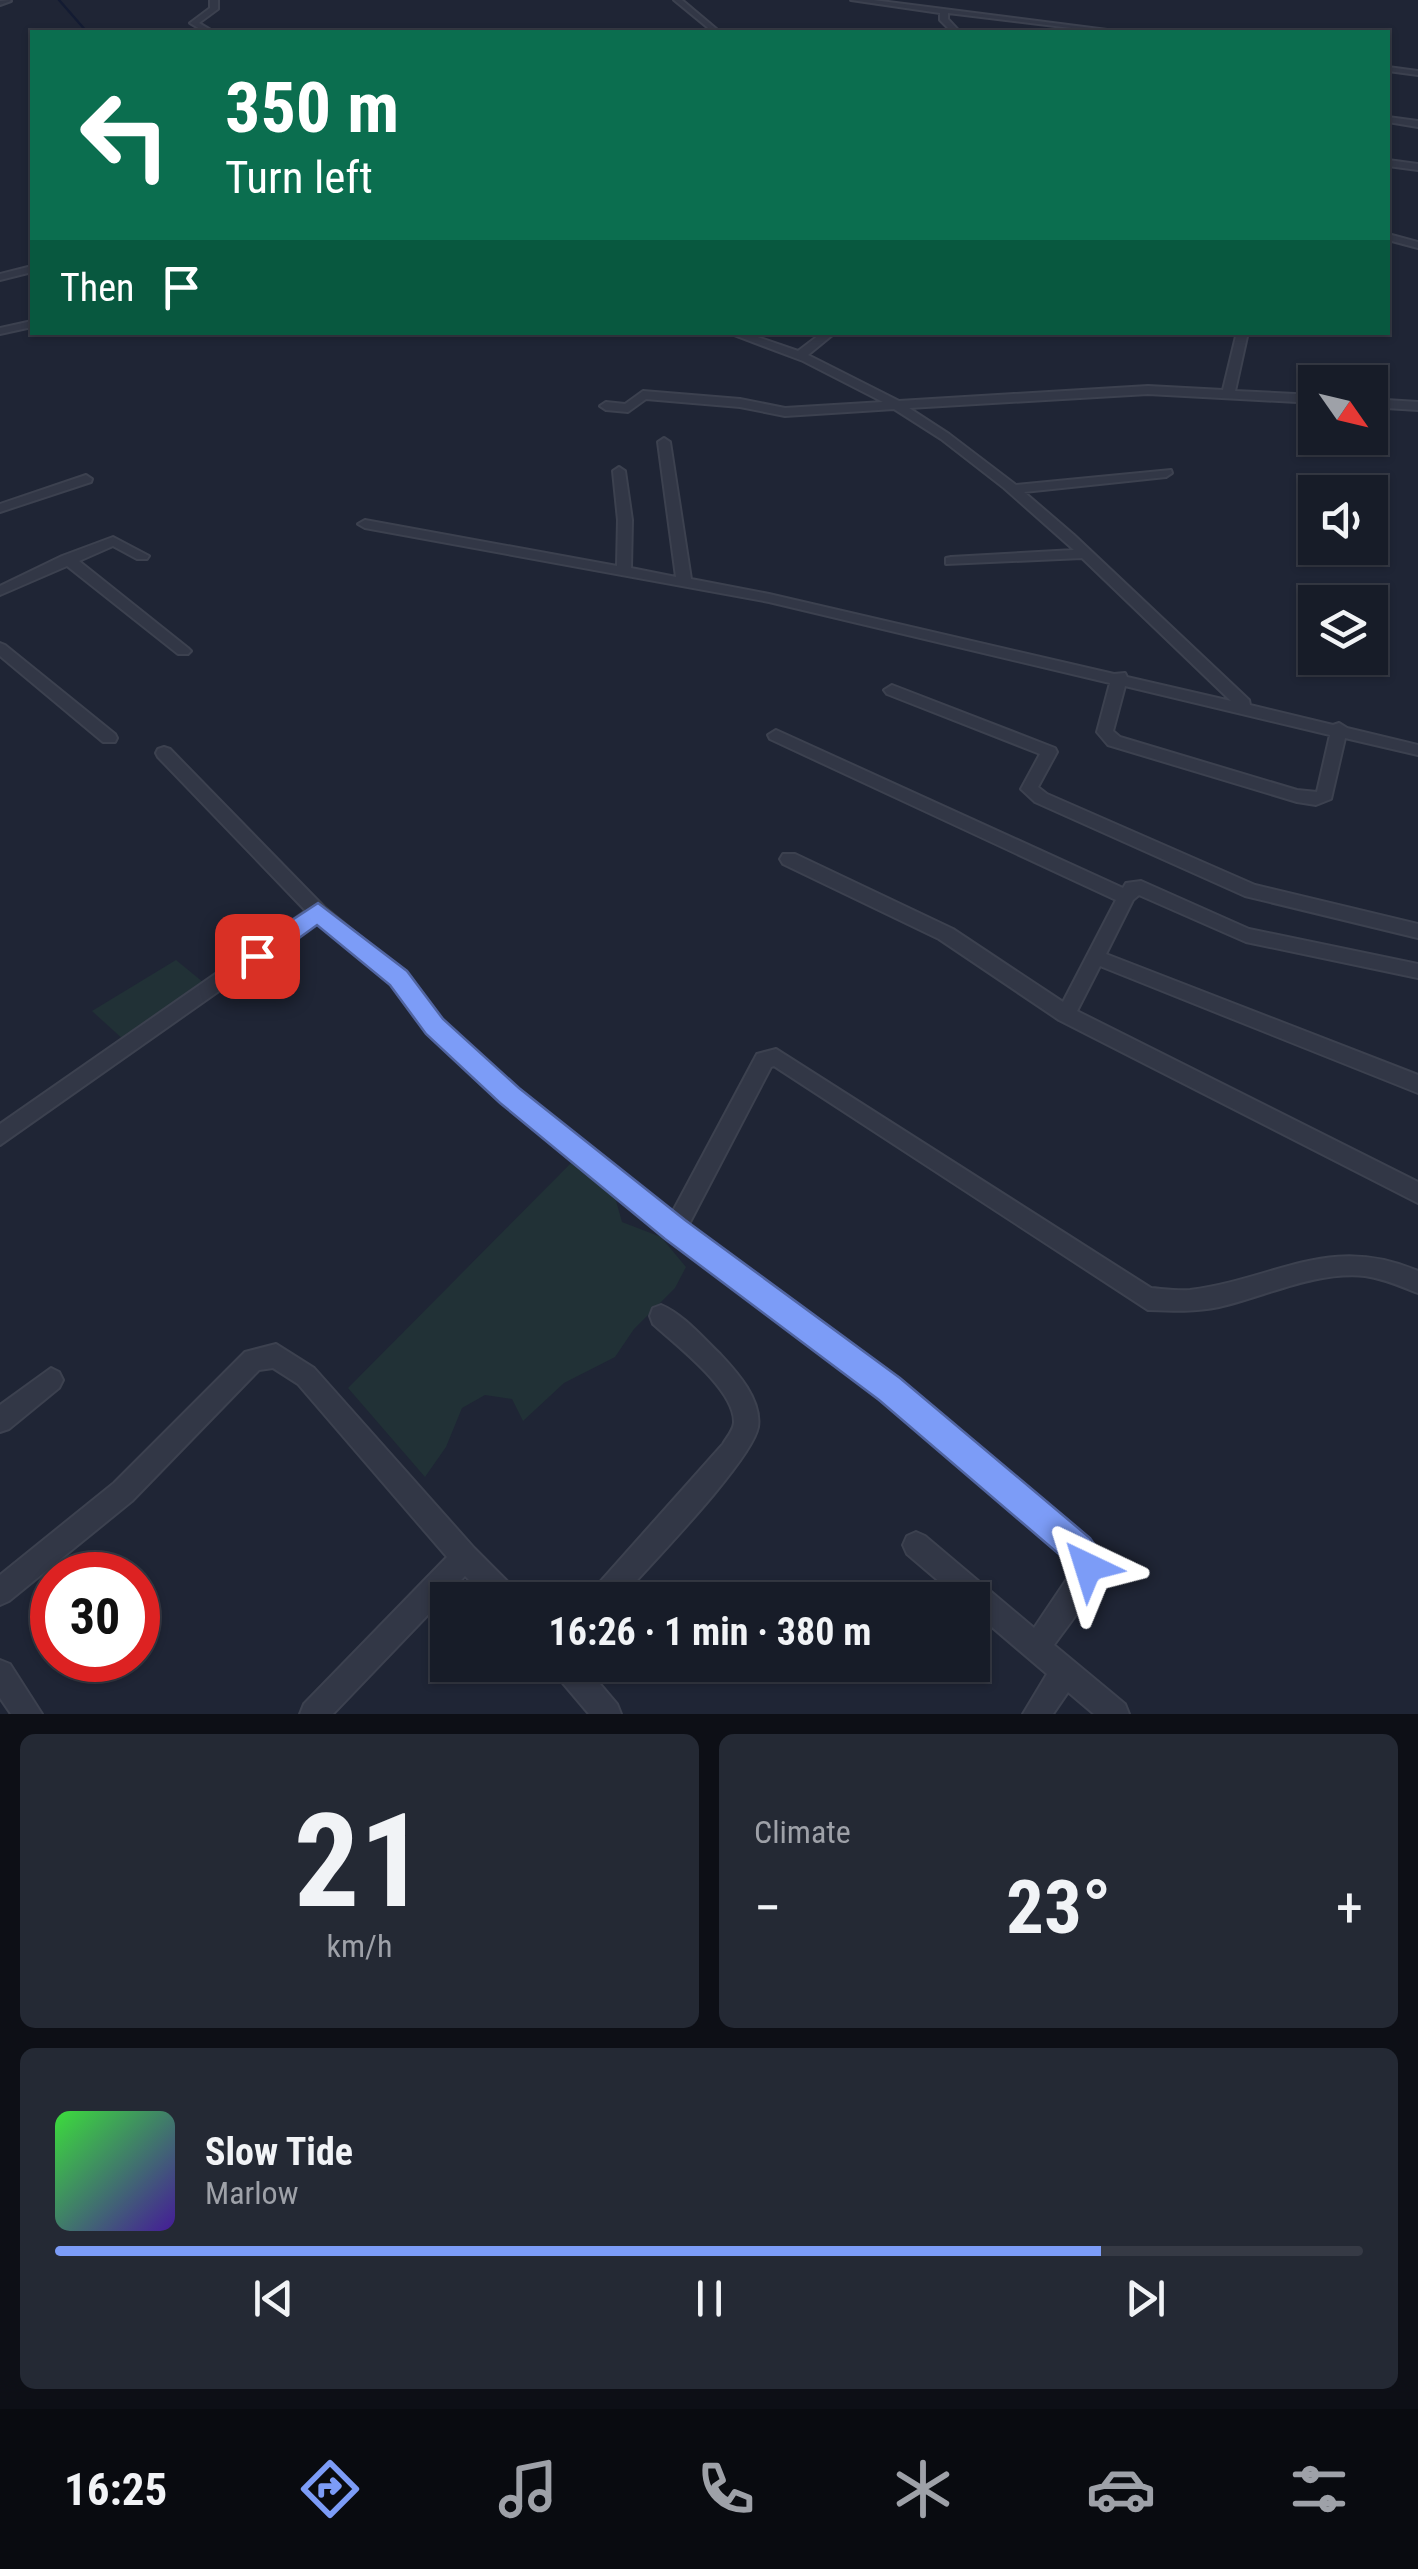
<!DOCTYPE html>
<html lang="en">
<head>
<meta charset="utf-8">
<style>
	:root { --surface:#171c28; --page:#242934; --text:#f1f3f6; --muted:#9ea1a8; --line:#363a45; --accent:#7c9cf7 }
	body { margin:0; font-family:"Roboto Condensed",sans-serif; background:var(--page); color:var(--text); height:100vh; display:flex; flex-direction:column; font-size:38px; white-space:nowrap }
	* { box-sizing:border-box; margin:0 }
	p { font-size:32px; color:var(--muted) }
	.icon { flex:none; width:55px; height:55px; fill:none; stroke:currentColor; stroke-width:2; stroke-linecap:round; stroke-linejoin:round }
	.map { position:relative; height:1714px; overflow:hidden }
	.details { display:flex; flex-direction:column; gap:20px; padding:20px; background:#0d0f16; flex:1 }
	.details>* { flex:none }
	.hud { position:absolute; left:30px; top:30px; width:1360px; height:305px; border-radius:0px; box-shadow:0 2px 8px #0004,0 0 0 2px var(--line); background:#0b6e4f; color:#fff; overflow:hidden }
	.needle { width:65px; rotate:124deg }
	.controls { position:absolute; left:1298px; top:365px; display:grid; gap:20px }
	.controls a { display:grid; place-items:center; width:90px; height:90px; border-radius:0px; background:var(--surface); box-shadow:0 2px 8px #0004,0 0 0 2px var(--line); font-size:50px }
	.speed { position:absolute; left:30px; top:1552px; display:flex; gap:20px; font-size:50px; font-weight:700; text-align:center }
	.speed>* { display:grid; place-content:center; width:130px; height:130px; border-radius:50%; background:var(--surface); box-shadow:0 2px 8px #0004,0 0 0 2px var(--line); line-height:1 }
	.speed .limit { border:15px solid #d22; background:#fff; color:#111 }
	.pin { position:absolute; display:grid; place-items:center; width:85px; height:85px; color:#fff; margin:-42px; border-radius:20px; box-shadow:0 5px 15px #0006 }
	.me { position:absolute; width:110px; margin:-55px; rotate:319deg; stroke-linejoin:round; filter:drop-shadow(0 0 8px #0008) }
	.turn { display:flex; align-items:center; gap:35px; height:210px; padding:0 30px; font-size:45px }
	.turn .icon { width:130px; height:130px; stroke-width:2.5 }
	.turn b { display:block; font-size:70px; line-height:85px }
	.then { display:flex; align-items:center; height:95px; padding:0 30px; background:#0003; gap:20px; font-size:38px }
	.big { font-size:75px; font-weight:700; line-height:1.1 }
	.details .card { flex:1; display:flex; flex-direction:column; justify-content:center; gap:15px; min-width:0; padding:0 35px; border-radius:15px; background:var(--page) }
	.details .dial { align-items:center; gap:0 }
	.dial b { font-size:130px; line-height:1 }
	.song { display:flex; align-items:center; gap:30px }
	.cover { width:120px; height:120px; border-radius:15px; background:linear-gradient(135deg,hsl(120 70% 55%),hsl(260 70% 35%)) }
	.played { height:10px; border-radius:5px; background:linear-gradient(90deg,var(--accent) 80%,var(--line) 80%) }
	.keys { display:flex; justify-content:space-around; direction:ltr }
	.heat { display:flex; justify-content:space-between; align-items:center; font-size:55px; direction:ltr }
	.details .tiles { flex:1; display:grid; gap:20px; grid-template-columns:1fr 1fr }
	.card:last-child { grid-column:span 2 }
	.trip { position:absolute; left:430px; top:1582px; width:560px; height:100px; border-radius:0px; background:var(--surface); box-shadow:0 2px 8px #0004,0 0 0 2px var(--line); font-weight:700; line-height:100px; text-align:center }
	.tabs { display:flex; height:160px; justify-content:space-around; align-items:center; background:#090b10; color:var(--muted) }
	.tabs .icon { width:70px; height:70px }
	.tabs .on { color:var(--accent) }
	.tabs b { font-size:45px; color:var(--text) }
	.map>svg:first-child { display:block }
	.green { fill:#213136 }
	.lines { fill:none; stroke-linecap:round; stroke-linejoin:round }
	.stream { stroke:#131b32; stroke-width:2.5 }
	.street-casing { stroke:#3c414f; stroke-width:4 }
	.street { fill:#323746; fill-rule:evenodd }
	.route { fill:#7c9cf7; stroke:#5165a1; stroke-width:2.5 }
</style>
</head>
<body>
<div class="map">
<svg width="1418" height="1714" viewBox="0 0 1418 1714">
	<rect width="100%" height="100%" fill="#1f2535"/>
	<g class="green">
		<polygon points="176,960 204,983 125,1041 92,1011"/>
		<polygon points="572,1162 613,1190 622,1222 661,1237 686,1267 675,1288 634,1329 615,1357 564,1383 523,1421 512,1399 485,1395 462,1408 446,1447 425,1477 348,1388"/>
	</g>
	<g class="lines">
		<polyline class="stream" points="59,0 87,32"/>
		<g class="street-casing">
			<g id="street">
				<polygon points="210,0 218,0 218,9 199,23 214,32 205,32 190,23 210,8"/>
				<polygon points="674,0 682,0 720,32 713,32"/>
				<polygon points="851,0 873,0 1123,32 1104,32 948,13 948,19 960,32 952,32 940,20 940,13"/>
				<polygon points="0,1 10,0 11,1 0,5"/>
				<polygon points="1388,67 1418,71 1418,75 1388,71"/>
				<polygon points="1388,117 1418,121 1418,127 1388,122"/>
				<polygon points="1388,160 1418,164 1418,170 1388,166"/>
				<polygon points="1388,234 1418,242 1418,248 1388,240"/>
				<polygon points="32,266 32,272 0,280 0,274"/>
				<polygon points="32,321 32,327 0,334 0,328"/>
				<path d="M726,332H743L798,351L823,332H836L808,355L899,401L1148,386L1223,390L1237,332H1248L1235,391L1315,395V403L1148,394L909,408L949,434L1016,485L1171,470L1172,473L1166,477L1024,492L1074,535L1249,700L1250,705L1333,725L1339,723L1347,728L1418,745V755L1345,738L1331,799L1316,805L1297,802L1108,745L1097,732L1110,683L769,602L365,528L358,524L365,520L617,566L618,520L613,471L619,467L625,471L632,520L631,568L676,577L658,442L664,438L670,442L691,579L769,594L1114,674L1125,673L1127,677L1231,701L1082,558L946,564V558L951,557L1074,550L1004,488L941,439L894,409L785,416L740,407L646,399L628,412L606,410L600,406L606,402L625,404L643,391L740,399L785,408L883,402L803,361ZM1125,686L1330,735L1317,792L1297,790L1120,737L1113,731Z"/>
				<polygon points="1370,399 1418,402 1418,410 1370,407"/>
				<polygon points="86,475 92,479 91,482 0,512 0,504"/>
				<polygon points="113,537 149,556 147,559 137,559 113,546 79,561 188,648 191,651 188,654 178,654 67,566 0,595 0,586 62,556"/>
				<polygon points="0,643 5,645 115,734 117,738 115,742 103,742 0,656"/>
				<polygon points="892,685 1055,748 1057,752 1038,787 1047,794 1255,885 1418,924 1418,938 1245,896 1035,802 1021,789 1040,754 887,694 884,690"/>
				<polygon points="776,730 1123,888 1126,883 1141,881 1249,929 1418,964 1418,978 1246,942 1139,895 1133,900 1106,954 1418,1075 1418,1093 1100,966 1077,1011 1418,1182 1418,1203 1059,1020 939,939 783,864 780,859 783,854 795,854 953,929 1063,1002 1116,900 770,739 768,735"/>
				<path d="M164,747L170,749L324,907L405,973L441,1020L517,1089L672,1213L757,1054L776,1049L1151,1288C1164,1289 1177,1291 1190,1290C1277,1279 1329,1233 1418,1271V1293C1400,1286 1385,1279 1365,1276C1316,1271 1266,1296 1219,1307C1195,1312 1173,1311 1148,1310L774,1066L771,1067L688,1226L897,1381L1096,1549C1109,1580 1071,1620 1054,1645L1125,1704L1129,1714H1094L1068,1692L1053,1714H1023L1047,1674L972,1610V1600H961L907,1554L903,1545L907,1536L916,1532L925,1536L1034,1628L1073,1570V1563L881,1397L667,1236L503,1101L427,1032L391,983L317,922L0,1145V1124L306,911L158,757L156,753L158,749Z"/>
				<path d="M661,1305C683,1314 703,1338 720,1354C737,1372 762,1400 758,1427C752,1461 647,1568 619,1600H588L592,1591L723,1444C727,1437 733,1431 734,1423C736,1390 675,1344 653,1324L650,1316L653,1308Z"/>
				<polygon points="276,1344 314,1368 474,1548 517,1591 521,1600 489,1600 465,1576 333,1714 300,1714 304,1704 447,1557 298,1384 273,1368 259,1370 132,1501 9,1601 0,1605 0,1575 114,1483 245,1352"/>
				<polygon points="51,1368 59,1372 63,1380 59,1388 9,1429 0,1432 0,1405"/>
				<polygon points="0,1660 10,1664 42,1714 11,1714 0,1698"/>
				<polygon points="552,1665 584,1665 617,1704 621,1714 589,1714 556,1675"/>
			</g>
		</g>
		<use href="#street" class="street"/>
	</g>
	<polygon class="route" points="318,903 407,971 443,1019 519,1088 685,1220 900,1378 1090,1538 1104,1558 1099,1579 1088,1584 1076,1579 1067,1561 879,1400 665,1239 500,1103 426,1034 390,985 317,925 266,962 248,962 245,956 248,949"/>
</svg>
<div class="controls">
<a><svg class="needle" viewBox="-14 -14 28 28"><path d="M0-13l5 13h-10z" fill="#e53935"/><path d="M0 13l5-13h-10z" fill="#9ea1a8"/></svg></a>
<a><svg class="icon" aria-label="sound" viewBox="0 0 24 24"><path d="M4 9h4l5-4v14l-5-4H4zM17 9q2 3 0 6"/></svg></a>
<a><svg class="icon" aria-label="layers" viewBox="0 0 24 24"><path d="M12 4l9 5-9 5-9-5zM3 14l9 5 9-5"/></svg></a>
</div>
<div class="speed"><div class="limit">30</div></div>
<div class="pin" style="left:257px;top:956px;background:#d93025"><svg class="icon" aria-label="arrive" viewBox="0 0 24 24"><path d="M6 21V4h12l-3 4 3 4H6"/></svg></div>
<svg class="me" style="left:1088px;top:1567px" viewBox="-20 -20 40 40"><path d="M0-17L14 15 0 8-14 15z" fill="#7c9cf7" stroke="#fff" stroke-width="4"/></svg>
<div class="trip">16:26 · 1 min · 380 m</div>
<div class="hud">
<div class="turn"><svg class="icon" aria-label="left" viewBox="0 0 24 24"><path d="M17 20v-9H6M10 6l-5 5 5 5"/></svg><div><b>350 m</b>Turn left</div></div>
<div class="then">Then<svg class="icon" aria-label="arrive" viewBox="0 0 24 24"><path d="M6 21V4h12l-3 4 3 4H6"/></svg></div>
</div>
</div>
<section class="details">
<div class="tiles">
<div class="card dial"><b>21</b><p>km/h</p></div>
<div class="card"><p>Climate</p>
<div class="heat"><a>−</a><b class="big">23°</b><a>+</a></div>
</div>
<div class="card">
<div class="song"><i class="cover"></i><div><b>Slow Tide</b><p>Marlow</p></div></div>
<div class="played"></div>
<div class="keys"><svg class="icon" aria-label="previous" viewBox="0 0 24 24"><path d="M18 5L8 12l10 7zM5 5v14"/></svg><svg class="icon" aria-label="pause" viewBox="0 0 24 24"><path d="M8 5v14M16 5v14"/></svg><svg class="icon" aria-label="next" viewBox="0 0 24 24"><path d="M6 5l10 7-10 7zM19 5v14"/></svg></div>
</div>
</div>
</section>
<nav class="tabs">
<b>16:25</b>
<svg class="icon on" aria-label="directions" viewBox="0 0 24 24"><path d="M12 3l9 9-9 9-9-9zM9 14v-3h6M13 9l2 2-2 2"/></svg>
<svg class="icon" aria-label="music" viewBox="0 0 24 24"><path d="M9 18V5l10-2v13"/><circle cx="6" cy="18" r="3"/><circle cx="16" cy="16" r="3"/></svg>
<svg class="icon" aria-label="phone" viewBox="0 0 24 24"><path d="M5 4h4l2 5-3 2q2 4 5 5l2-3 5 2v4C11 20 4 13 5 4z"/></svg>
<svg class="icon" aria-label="climate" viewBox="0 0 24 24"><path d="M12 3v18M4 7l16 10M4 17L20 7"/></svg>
<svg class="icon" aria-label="car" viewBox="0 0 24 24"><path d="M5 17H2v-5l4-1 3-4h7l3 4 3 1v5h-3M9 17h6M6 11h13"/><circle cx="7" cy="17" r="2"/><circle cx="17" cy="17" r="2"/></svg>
<svg class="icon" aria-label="filters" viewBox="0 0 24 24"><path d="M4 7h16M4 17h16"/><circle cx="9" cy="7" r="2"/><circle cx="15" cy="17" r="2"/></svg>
</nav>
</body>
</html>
